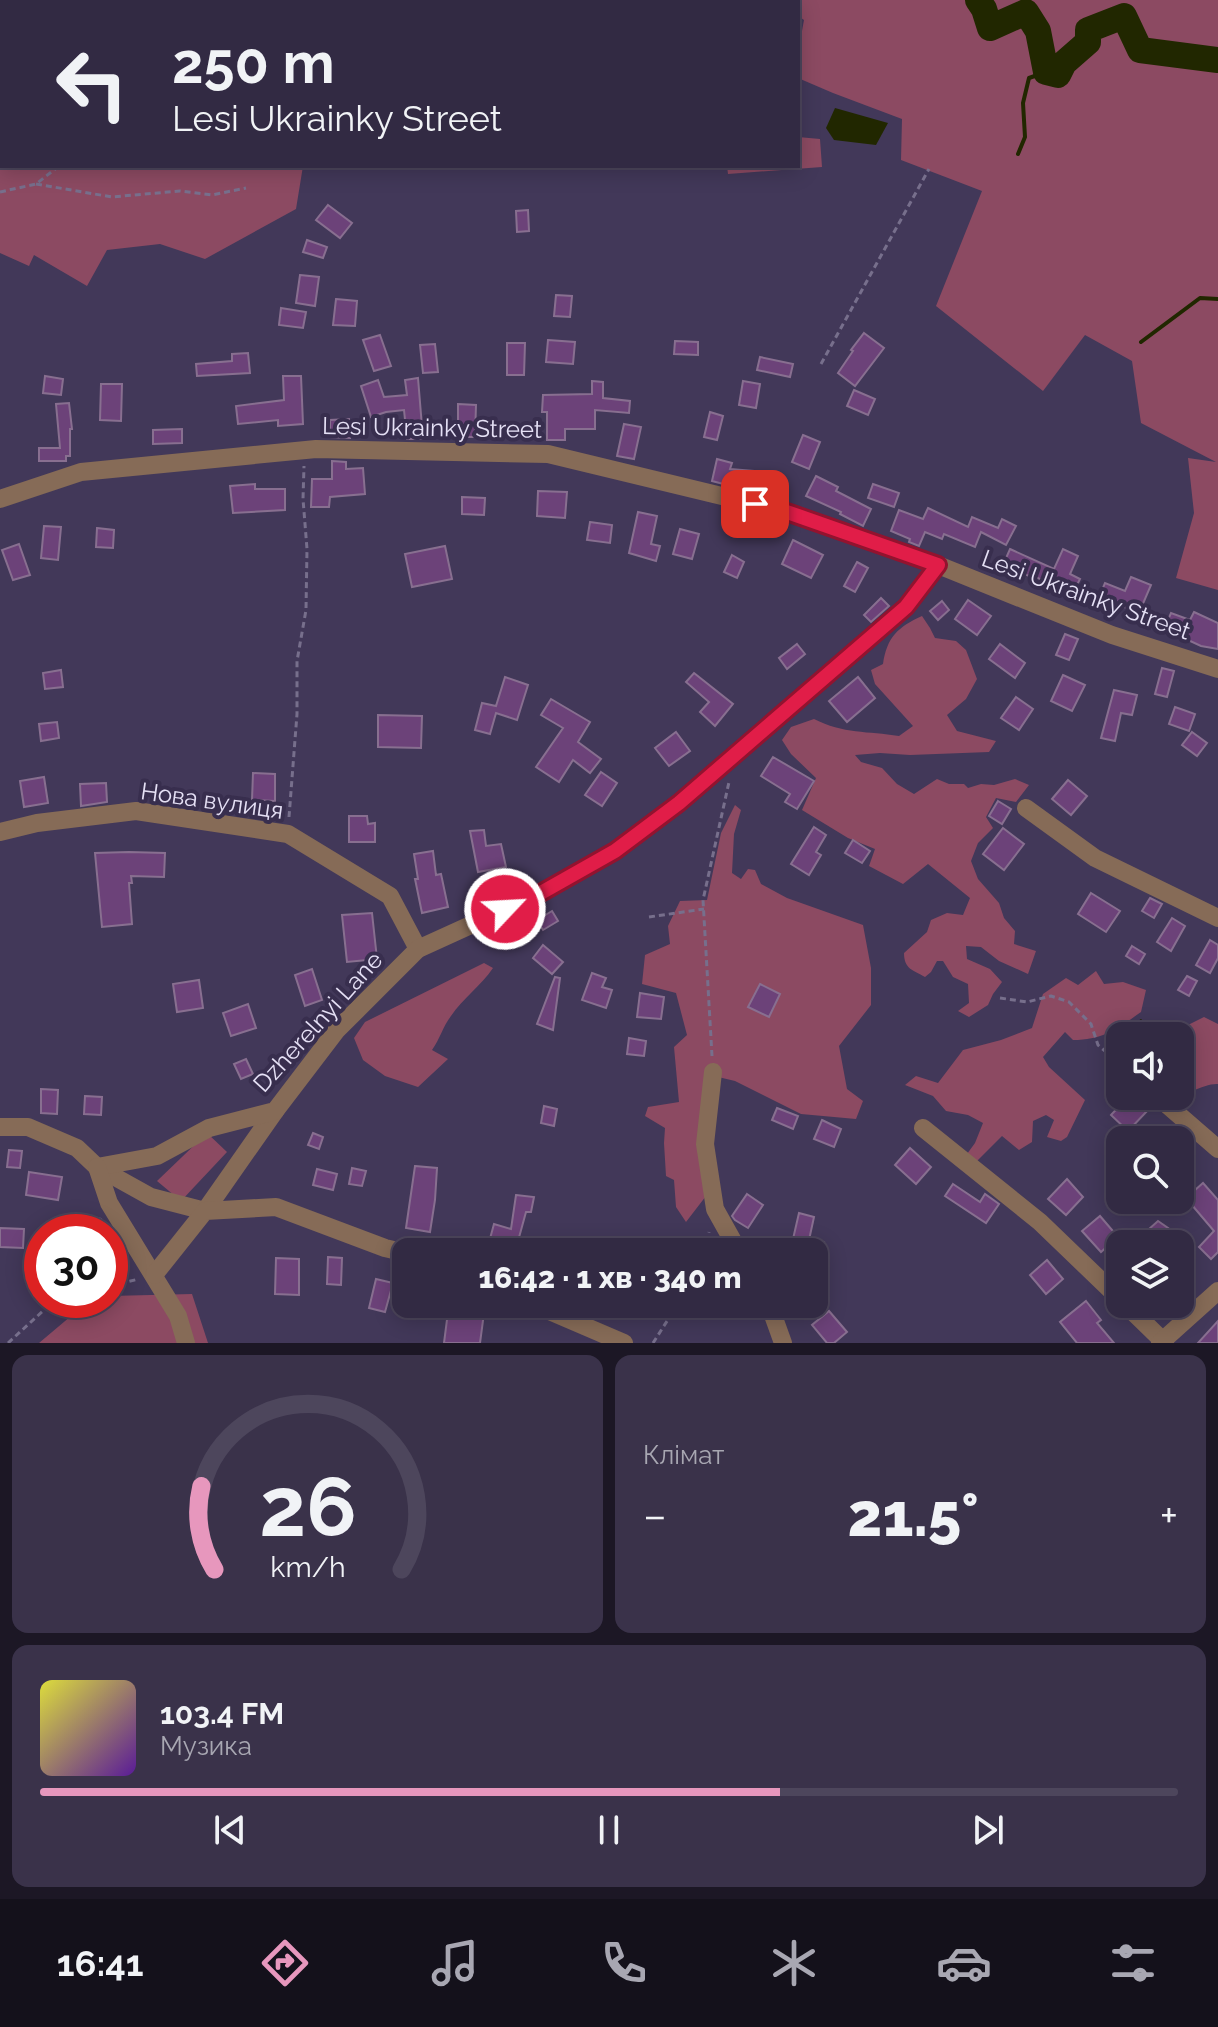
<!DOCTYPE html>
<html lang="uk">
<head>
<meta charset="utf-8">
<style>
	:root { --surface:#322a43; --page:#3a324a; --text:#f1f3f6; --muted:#a8a7b2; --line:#4d465c; --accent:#e797bd }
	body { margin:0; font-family:Raleway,sans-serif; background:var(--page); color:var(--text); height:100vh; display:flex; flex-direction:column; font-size:30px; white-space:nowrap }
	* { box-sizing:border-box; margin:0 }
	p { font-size:26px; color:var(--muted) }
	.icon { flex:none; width:44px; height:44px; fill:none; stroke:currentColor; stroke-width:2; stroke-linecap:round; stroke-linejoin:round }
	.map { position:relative; height:1343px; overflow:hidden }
	.details { display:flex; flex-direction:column; gap:12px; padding:12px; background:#1c1725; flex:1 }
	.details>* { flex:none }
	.hud { position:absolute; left:0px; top:0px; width:800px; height:168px; box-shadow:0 4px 20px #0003,0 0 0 2px var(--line); background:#322a43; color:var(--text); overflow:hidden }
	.tools { position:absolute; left:1106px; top:1022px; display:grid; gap:16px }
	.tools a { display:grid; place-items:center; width:88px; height:88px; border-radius:16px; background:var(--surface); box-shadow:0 4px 20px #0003,0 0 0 2px var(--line); font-size:40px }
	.speed { position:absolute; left:24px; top:1214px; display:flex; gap:16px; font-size:40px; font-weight:700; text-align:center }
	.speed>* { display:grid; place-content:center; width:104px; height:104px; border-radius:50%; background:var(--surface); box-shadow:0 4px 20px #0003,0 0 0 2px var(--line); line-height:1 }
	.speed .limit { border:12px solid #d22; background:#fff; color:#111 }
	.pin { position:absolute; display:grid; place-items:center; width:68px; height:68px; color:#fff; margin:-34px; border-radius:16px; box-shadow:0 4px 12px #0006 }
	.me { position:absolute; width:88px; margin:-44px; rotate:65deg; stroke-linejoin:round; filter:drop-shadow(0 0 6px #0008) }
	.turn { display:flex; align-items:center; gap:28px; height:168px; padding:0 40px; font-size:36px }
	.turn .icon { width:104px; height:104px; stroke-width:2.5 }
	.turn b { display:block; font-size:56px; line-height:68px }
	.big { font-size:60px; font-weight:800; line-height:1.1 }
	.details .tile { flex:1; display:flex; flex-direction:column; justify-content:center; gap:12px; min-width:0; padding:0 28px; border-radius:16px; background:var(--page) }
	.details .dial { align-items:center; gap:0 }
	.dial svg { height:208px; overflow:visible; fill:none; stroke:var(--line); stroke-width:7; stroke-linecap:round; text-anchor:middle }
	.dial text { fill:var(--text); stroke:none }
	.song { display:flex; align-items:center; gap:24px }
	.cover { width:96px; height:96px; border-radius:12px; background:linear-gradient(135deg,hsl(60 70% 55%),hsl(270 70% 35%)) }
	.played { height:8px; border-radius:4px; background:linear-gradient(90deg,var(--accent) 65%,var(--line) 65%) }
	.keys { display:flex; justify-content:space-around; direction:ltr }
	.heat { display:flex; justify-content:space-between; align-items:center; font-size:44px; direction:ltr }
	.details .tiles { flex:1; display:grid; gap:12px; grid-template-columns:1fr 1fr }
	.tile:last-child { grid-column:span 2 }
	.trip { position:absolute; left:392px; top:1238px; width:436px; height:80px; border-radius:16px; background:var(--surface); box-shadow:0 4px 20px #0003,0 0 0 2px var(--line); font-weight:800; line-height:80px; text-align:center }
	.dock { display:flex; height:128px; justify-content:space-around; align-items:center; background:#14111b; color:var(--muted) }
	.dock .icon { width:56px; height:56px }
	.dock .selected { color:var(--accent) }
	.dock b { font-size:36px; color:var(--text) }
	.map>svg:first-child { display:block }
	.green { fill:#8c4a62 }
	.water { fill:#212700 }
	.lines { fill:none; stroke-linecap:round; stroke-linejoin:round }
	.stream { stroke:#212700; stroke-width:4 }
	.river { stroke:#212700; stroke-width:26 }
	.building { fill:#6c4279; stroke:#886f90; stroke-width:2 }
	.path { stroke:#776f8c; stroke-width:3; stroke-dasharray:6 4; stroke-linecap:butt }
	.minor { stroke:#866b57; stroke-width:18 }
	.route-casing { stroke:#92132f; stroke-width:20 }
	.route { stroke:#e11d48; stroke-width:14 }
	.labels { text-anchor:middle; stroke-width:8; stroke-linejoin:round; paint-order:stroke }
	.street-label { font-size:24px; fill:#e5e0f5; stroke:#382e4e }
</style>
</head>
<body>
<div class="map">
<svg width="1218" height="1343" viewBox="0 0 1218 1343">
	<rect width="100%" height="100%" fill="#423859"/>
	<g class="green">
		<polygon points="0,0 588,0 587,2 2,2 2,166 303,166 296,209 205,259 160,244 107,250 87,286 34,255 29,266 0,253"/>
		<polygon points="762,0 1218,0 1218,590 1176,578 1194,513 1188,458 1216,462 1141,423 1132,361 1085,335 1043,391 936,306 982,191 901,160 902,119 833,93 798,78 798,53 804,20 798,16 798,2 769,2"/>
		<polygon points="798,137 820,139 822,167 728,174 727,166 798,166"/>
		<path d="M922,616L930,628L935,638L956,641L966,650L977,679L966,699L947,715L957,731L996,741L989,752L910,755L880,753L855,755L861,762L882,768L897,784L914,794L937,779L949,784H964L968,788L981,784L994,785L1015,779L1029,785L1016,802L996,798L986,817L993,828L978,843L971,861L978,879L999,903L1004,918L1015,931L1014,944L1036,951L1028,974L999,961L981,947L966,946L967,959L990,969L1002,982L993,994L988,1005L969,1017L958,1011L969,1003L968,984L953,977L943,961H937L931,972L925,977C913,970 904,969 904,953L927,932L931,920L947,913L963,915L970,898L928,864L903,884L869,866L875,849L848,838L802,810L816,778L791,754L782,740L791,727L814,719C843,734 868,731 899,736L913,726L875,684L871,670L883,664C887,637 898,627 922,616Z"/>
		<polygon points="735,805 741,810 734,834 732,873 741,879 748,869 755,870 761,884 787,898 863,925 871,968 871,1005 839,1046 847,1089 863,1101 856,1119 801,1114 735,1081 714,1076 706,1196 686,1222 676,1207 674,1180 666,1176 664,1143 665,1128 645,1116 648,1107 679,1102 674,1047 687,1035 676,993 642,984 645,955 670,944 668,926 680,901 707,900 721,833"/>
		<path d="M484,963L493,968C481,986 463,998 451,1016C443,1026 440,1039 432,1050L448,1059L418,1087L385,1076L363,1060L354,1038L365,1022Z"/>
		<path d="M1096,971L1104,984L1123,982L1146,990L1141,1012C1117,1029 1103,1040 1073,1040L1065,1032L1043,1057L1049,1067L1085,1100L1067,1137L1061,1141L1047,1137L1054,1120L1046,1115L1033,1121L1032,1142L1019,1150L1002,1136L976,1162L967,1154L975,1143L983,1123L968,1115L946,1111L933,1096L905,1085L916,1076L938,1083L963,1050L1001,1040L1032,1028L1043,994L1066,978L1078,985Z"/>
		<path d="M1204,1017L1218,1024V1084C1204,1083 1182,1097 1167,1102L1162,1096H1180V1036H1166Z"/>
		<polygon points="207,1133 227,1152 181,1201 157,1181"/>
		<polygon points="192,1294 208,1343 39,1343 90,1300 110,1300 110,1296"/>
	</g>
	<g class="water">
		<polygon points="835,108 888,123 876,145 834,140 826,128"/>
		<polygon points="1141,1019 1159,1036 1125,1036 1127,1028"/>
	</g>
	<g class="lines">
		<g class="stream">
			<polyline points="521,2 521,0"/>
			<polyline points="1018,154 1025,137 1023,103 1029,78 1046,72"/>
			<polyline points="1141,342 1200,298 1218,299"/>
		</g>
		<polyline class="river" points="978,0 984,9 990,28 1026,12 1038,31 1046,72 1058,75 1064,63 1088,42 1088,30 1124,16 1140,50 1218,60"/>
	</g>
	<g class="building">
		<polygon points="328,205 352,223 340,238 316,220"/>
		<polygon points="528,210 529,231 517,232 516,211"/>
		<polygon points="307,240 327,247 323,258 303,252"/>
		<polygon points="300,275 319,277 315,306 296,303"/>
		<polygon points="556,295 572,296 570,317 554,316"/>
		<polygon points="336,299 357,301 355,326 333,325"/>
		<polygon points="281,308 306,312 303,328 279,325"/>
		<polygon points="864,333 884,348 855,386 838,373 853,351 851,350"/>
		<polygon points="380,335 391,366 374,371 363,340"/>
		<polygon points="548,340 575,342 573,364 546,362"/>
		<polygon points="675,341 698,342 698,355 674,354"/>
		<polygon points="507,343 525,343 524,375 507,375"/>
		<polygon points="435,344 438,372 423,373 420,345"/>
		<polygon points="248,353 250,373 197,376 196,364 232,361 232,354"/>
		<polygon points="760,357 793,364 790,377 757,370"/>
		<polygon points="45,376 63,379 61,395 43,393"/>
		<polygon points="283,376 301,376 303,424 278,426 278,420 238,424 236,406 284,400"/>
		<polygon points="418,378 423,439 407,439 404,410 386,412 371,417 361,386 378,380 384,397 407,395 405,380"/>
		<polygon points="592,381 603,382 603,398 630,401 629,413 595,410 595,429 565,429 565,440 547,440 547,412 542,412 543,395 592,394"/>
		<polygon points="743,381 760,384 756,408 739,405"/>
		<polygon points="101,384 122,384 121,421 100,420"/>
		<polygon points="854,390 875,399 868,415 847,406"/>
		<polygon points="69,403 72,429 70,429 70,456 66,456 66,461 39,461 39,448 60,448 56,404"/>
		<polygon points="458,404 476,405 475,437 458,437"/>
		<polygon points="710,412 723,416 717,440 704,437"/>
		<polygon points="349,419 350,438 330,437 330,420"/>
		<polygon points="624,424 641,427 634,459 617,456"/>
		<polygon points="182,429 182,443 153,444 153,430"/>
		<polygon points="803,435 820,442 809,469 792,462"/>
		<polygon points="717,459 732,463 730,469 767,472 766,487 727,485 712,481"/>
		<polygon points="332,461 346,462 346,469 363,468 365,494 330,497 329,507 311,507 312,479 332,479"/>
		<polygon points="816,476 838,487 836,491 871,509 863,526 840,514 841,512 806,496"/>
		<polygon points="255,484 255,489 285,489 285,510 233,513 230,486"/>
		<polygon points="873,484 899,493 894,507 868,498"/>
		<polygon points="538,491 567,492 565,518 537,516"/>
		<polygon points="462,497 485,498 484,515 462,514"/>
		<polygon points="928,508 968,527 972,517 998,528 1002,519 1016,526 1006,545 981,532 975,547 944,534 942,539 925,532 919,546 909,542 910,539 891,531 899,510 923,519"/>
		<polygon points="638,512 657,516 651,544 660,546 656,561 629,553"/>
		<polygon points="590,522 612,525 610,543 587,540"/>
		<polygon points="44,526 61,527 58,560 41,558"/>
		<polygon points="97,528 114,530 113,548 96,547"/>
		<polygon points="680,529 699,534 692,559 673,554"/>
		<polygon points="793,540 823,555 811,578 782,564"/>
		<polygon points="19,544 30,575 13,580 2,550"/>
		<polygon points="445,546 452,579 412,587 405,554"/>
		<polygon points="1010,549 1054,569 1063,549 1078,556 1070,574 1080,579 1072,595 1030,574 1029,576 1003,565"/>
		<polygon points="732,555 744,562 737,578 724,572"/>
		<polygon points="857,562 868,568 855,592 844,586"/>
		<polygon points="1131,577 1151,585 1139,613 1099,597 1105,583 1125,591"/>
		<polygon points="881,598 889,606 871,622 864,615"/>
		<polygon points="968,600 991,616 977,635 955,619"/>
		<polygon points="942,601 949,610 938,620 930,611"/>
		<polygon points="1194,612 1218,623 1218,649 1201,646 1164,629 1171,613 1190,620"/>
		<polygon points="1065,634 1078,639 1069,660 1056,655"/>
		<polygon points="797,644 805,654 787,669 779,658"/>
		<polygon points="1000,644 1025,663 1015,678 989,659"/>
		<polygon points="1162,668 1174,671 1167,697 1155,694"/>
		<polygon points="61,670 63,687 45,689 43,673"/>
		<polygon points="694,673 733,704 715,726 700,712 709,702 686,682"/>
		<polygon points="1063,675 1085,685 1072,711 1051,701"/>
		<polygon points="505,677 528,685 517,720 496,713 490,734 475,730 482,703 496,706"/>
		<polygon points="858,677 875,698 847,722 829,701"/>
		<polygon points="1114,690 1137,695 1132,715 1121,713 1115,741 1101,738"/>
		<polygon points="1016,697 1033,709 1019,730 1001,718"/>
		<polygon points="551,699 590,722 578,742 601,759 590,773 573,760 559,782 536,767 563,728 541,715"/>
		<polygon points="1175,707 1195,714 1189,731 1169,724"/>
		<polygon points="378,715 422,716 421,748 378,747"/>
		<polygon points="57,722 59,738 41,741 39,724"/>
		<polygon points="676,732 690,751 669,766 655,748"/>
		<polygon points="1192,732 1207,743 1197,756 1182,745"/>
		<polygon points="773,757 814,781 797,809 785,802 790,794 761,776"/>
		<polygon points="601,772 617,783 602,806 585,795"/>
		<polygon points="253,773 275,774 275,801 252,800"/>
		<polygon points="44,777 48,803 24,807 20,781"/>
		<polygon points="1068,780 1087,796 1071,815 1052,799"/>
		<polygon points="106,783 107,802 81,806 80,784"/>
		<polygon points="998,801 1011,809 1002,824 989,816"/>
		<polygon points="349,816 367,816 368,824 375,823 375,842 349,842"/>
		<polygon points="814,827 826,835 816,852 821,855 809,875 791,864"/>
		<polygon points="1003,828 1024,844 1004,870 983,854"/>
		<polygon points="484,830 486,846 501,844 506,867 478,872 470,831"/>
		<polygon points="853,840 870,851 862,863 845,853"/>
		<polygon points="433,851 436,875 441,874 448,907 422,913 415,879 418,879 414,854"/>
		<polygon points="129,852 165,853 164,877 131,876 132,883 129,883 132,924 102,927 95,853"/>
		<polygon points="1091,893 1120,911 1106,932 1078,914"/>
		<polygon points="1150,898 1162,904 1154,918 1142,911"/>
		<polygon points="552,911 558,921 543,930 537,920"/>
		<polygon points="372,913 377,959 347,962 342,915"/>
		<polygon points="1172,918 1185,926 1171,951 1157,942"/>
		<polygon points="1210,940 1218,945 1218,958 1210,973 1196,965"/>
		<polygon points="543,945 563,962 552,974 533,958"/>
		<polygon points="1132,946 1145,954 1139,964 1126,956"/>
		<polygon points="312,969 322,1000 305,1006 295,975"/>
		<polygon points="592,973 606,978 602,987 612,990 606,1008 582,1000"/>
		<polygon points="1187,976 1197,981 1189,996 1178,990"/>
		<polygon points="555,977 560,978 553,1030 537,1024"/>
		<polygon points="199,980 203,1008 177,1012 173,984"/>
		<polygon points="760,984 780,994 769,1017 748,1007"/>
		<polygon points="640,993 664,997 661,1019 637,1017"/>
		<polygon points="248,1004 256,1028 231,1036 223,1013"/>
		<polygon points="629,1038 646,1041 644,1056 627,1054"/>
		<polygon points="246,1059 253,1074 241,1079 234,1064"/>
		<polygon points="41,1089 58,1090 57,1114 41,1113"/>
		<polygon points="85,1096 102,1097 101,1115 84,1114"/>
		<polygon points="1129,1096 1138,1096 1150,1108 1128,1131 1111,1115"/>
		<polygon points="544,1106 557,1109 554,1126 541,1123"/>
		<polygon points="777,1108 798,1116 793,1129 772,1120"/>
		<polygon points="822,1120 841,1129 834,1147 814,1139"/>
		<polygon points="313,1133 323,1137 319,1149 308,1145"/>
		<polygon points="910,1148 931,1167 916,1184 895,1165"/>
		<polygon points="9,1150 22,1151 20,1168 7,1167"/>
		<polygon points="415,1166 437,1168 435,1200 430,1232 406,1228"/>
		<polygon points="352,1168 366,1171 362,1186 349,1184"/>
		<polygon points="317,1169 337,1174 333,1190 313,1185"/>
		<polygon points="29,1172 62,1177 58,1200 26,1195"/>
		<polygon points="1067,1179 1083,1197 1066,1215 1048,1199"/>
		<polygon points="1203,1183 1218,1200 1218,1252 1211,1259 1199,1247 1214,1231 1186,1198"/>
		<polygon points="953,1184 980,1202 985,1194 999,1204 986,1223 945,1196"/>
		<polygon points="747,1194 763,1205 748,1228 735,1220 732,1216"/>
		<polygon points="516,1195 534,1197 531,1212 526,1212 515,1252 488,1246 494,1224 511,1229"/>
		<polygon points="799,1213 814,1217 809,1240 824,1242 823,1254 814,1252 790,1252"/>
		<polygon points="1100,1216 1118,1237 1101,1252 1082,1231"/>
		<polygon points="1158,1221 1168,1228 1159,1239 1148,1230"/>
		<polygon points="0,1228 24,1229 23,1248 0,1247"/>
		<polygon points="328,1257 342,1258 341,1285 327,1284"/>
		<polygon points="276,1258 299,1259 299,1295 275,1294"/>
		<polygon points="1047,1260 1063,1279 1046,1294 1030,1275"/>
		<polygon points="819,1269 827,1303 814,1305 814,1270"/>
		<polygon points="376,1279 393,1283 385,1312 369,1308"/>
		<polygon points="1086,1301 1101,1320 1097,1323 1114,1343 1077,1343 1060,1322"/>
		<polygon points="449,1304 468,1304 467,1311 484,1313 480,1343 444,1343"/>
		<polygon points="829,1311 847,1332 834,1343 827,1343 812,1325"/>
		<polygon points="1218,1321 1218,1343 1198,1343"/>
	</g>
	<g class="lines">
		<g class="path">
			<polyline points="0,104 2,104"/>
			<polyline points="36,184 112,197 180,191 212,195 246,188"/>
			<polyline points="0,192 36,184 59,166"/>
			<polyline points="821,364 929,169"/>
			<polyline points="289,817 297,714 297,661 306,610 307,549 303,499 304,466"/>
			<polyline points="649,917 704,909"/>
			<polyline points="1000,998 1027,1002 1051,996 1069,1002 1091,1024 1098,1045 1120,1064"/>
			<polyline points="712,1056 703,900 729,782"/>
			<polyline points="93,1232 101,1218"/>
			<polyline points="704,1252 709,1232"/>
			<polyline points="110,1286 139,1279"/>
			<polyline points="8,1343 55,1300"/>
			<polyline points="653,1343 678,1304"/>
		</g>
		<g class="minor">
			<polyline points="0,499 81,472 316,449 548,454 784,511 938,565 1112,635 1218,669"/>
			<polyline points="1026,808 1095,858 1218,918"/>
			<polyline points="0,832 37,823 136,811 288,834 390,896 418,949"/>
			<polyline points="713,1072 705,1144 715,1209 739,1252"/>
			<polyline points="1157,1096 1218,1149"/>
			<polyline points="0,1127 28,1127 77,1148 97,1167 151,1197 205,1211 275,1111"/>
			<polyline points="923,1128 1040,1222 1120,1299"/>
			<polyline points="97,1167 157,1156 209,1128 275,1111 336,1031 418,949 539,894 615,851 679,803 906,607 938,565"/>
			<polyline points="97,1167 109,1203 178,1316 186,1343"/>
			<polyline points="154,1275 205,1211 276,1207 385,1248 406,1253"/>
			<polyline points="533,1304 624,1343"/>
			<polyline points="769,1304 783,1343"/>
			<polyline points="1125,1304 1165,1343"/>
			<polyline points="1160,1343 1218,1291"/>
		</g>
	</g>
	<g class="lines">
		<g class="route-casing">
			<polyline id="route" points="505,909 539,894 615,851 679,803 906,607 938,565 784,511 755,504"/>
		</g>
		<use href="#route" class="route"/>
	</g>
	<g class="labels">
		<g class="street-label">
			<text transform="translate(432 428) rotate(1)" y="8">Lesi Ukrainky Street</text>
			<text transform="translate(1086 595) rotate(20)" y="8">Lesi Ukrainky Street</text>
			<text transform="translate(212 801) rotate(8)" y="8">Нова вулиця</text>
			<text transform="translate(318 1022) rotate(-48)" y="8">Dzherelnyi Lane</text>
		</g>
	</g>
</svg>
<div class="tools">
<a><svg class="icon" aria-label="sound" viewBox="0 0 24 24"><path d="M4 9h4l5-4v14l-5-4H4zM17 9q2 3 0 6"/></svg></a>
<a><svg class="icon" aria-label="search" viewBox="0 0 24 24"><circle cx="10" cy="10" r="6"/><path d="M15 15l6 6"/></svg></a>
<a><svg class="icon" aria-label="layers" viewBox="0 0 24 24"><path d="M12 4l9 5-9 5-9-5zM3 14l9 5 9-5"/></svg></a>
</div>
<div class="speed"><div class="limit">30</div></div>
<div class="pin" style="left:755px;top:504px;background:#d93025"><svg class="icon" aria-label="arrive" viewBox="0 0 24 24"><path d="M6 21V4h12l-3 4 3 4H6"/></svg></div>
<svg class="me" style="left:505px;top:909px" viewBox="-20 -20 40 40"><circle r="17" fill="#e11d48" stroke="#fff" stroke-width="3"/><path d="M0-11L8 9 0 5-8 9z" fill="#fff"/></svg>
<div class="trip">16:42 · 1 хв · 340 m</div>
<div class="hud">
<div class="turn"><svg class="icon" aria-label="left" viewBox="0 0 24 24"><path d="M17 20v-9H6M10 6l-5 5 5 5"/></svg><div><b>250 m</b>Lesi Ukrainky Street</div></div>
</div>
</div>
<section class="details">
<div class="tiles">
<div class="tile dial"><svg viewBox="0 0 100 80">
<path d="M14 69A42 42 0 1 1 86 69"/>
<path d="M14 69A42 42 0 0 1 9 37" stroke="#e797bd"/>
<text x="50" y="56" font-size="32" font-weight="700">26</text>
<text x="50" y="72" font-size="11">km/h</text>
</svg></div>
<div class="tile"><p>Клімат</p>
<div class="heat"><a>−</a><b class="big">21.5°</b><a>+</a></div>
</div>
<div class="tile">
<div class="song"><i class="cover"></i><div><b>103.4 FM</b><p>Музика</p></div></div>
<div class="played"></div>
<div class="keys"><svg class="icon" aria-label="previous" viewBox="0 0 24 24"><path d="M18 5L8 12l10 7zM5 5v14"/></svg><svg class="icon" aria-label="pause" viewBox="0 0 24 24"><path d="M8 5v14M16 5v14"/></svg><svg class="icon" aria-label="next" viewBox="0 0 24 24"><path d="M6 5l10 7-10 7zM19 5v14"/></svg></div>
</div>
</div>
</section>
<nav class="dock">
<b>16:41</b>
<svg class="icon selected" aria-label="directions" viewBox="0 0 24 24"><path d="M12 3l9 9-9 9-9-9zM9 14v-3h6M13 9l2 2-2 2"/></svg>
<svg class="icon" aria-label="music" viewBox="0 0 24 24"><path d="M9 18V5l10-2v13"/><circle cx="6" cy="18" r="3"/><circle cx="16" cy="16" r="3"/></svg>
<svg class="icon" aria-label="phone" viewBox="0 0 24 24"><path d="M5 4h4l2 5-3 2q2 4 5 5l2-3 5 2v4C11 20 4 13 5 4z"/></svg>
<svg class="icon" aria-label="climate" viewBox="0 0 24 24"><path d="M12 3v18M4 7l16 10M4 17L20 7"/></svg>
<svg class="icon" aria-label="car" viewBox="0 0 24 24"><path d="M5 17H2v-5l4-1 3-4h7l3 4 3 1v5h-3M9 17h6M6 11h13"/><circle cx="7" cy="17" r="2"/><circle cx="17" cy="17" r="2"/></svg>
<svg class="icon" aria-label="filters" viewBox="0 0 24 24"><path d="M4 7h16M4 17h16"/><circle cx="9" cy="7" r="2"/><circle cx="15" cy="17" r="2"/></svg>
</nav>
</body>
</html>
